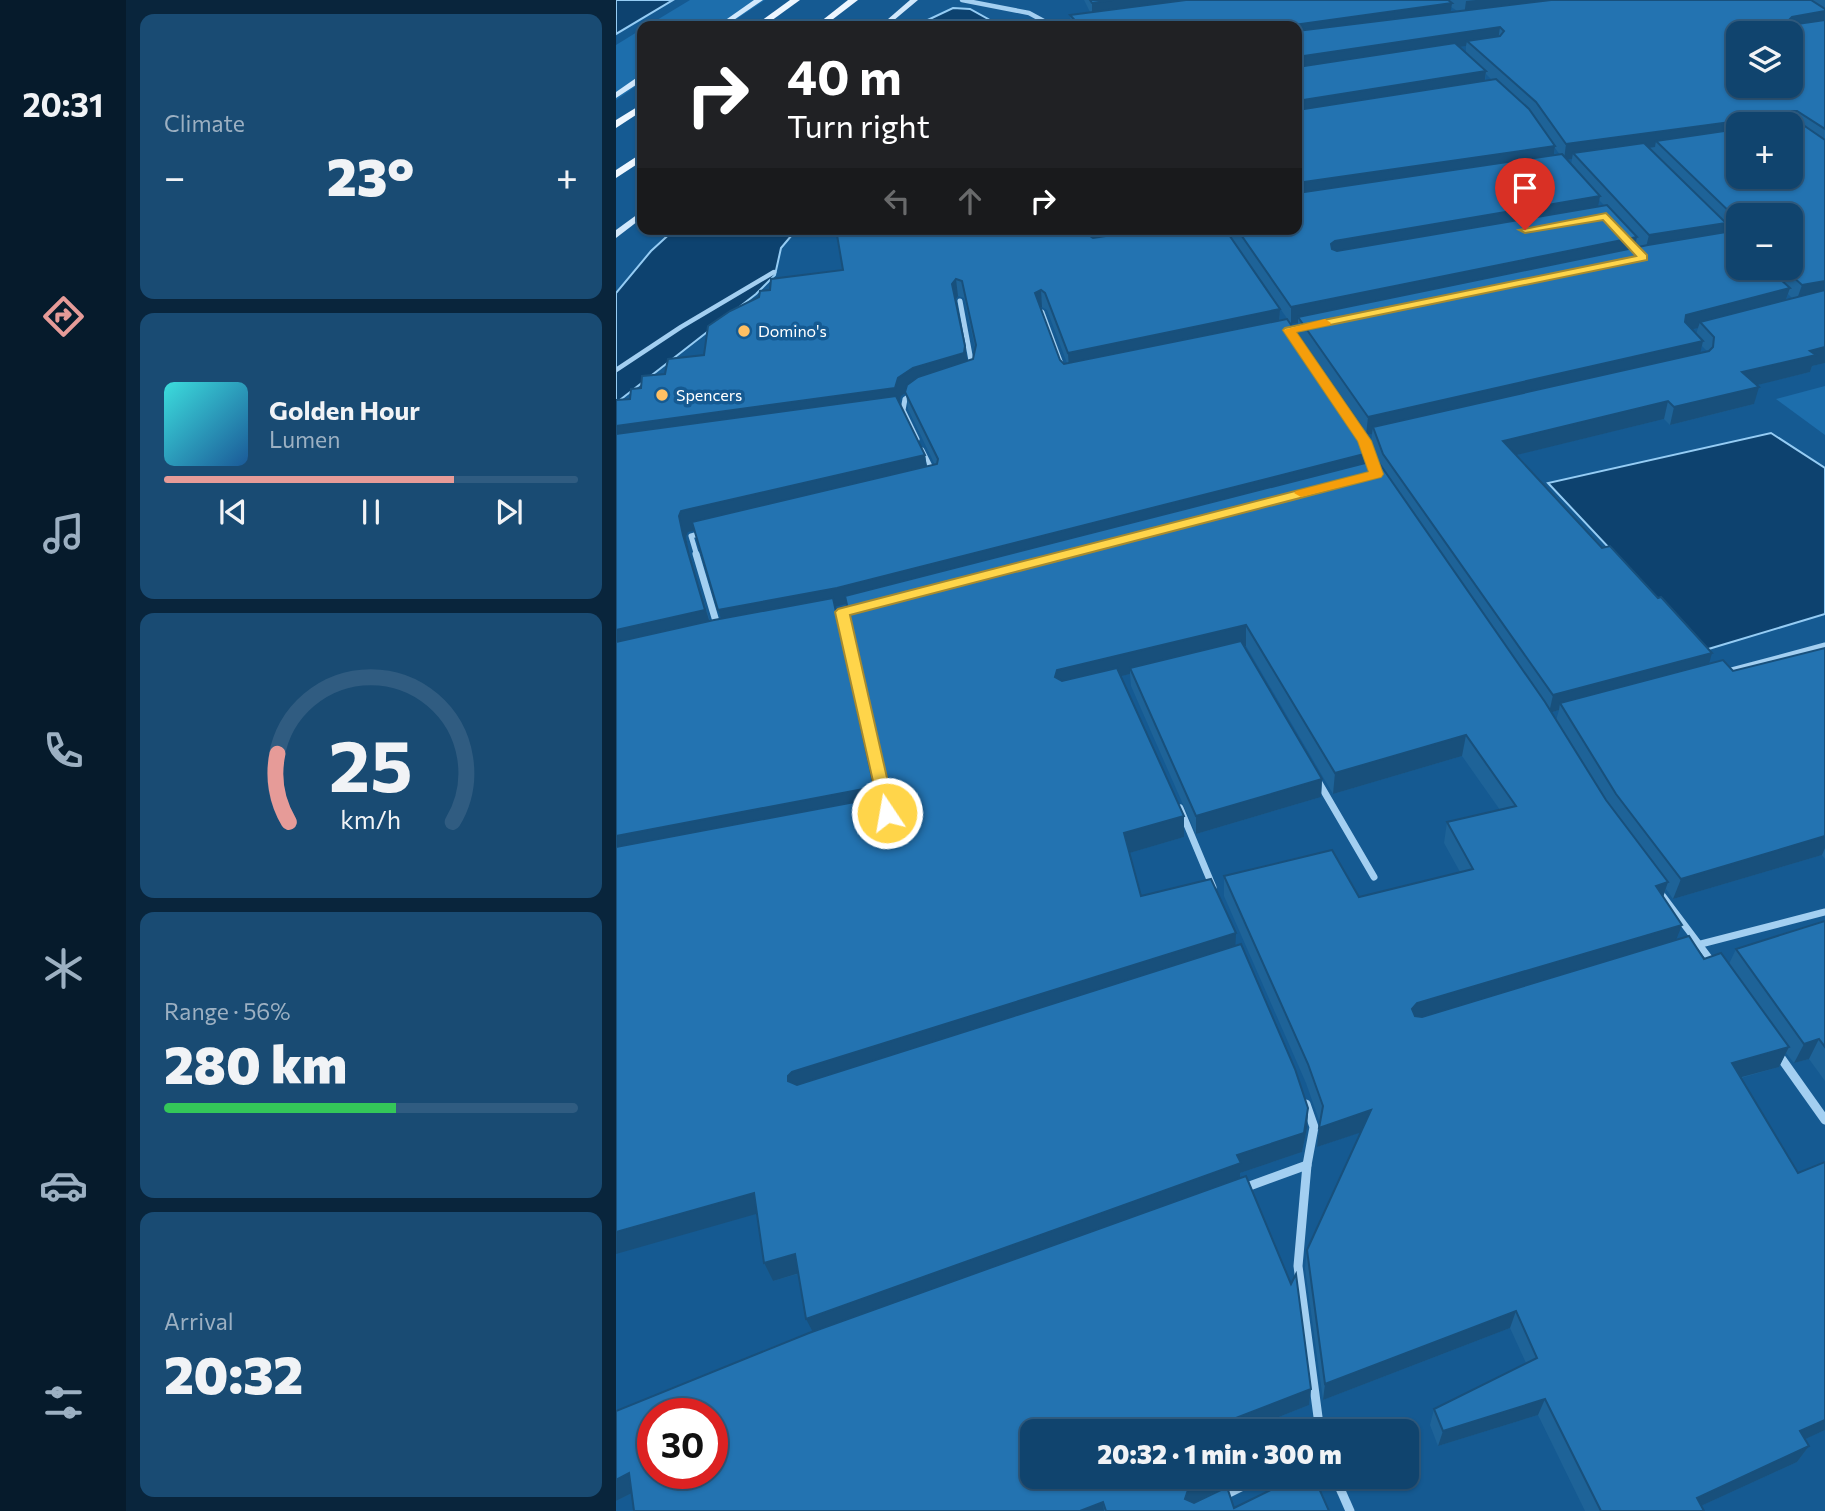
<!DOCTYPE html>
<html lang="en">
<head>
<meta charset="utf-8">
<style>
	:root { --surface:#10446e; --page:#194b73; --text:#f1f3f6; --muted:#9cb0c2; --line:#305c81; --accent:#e69b98 }
	body { margin:0; font-family:Commissioner,sans-serif; background:var(--page); color:var(--text); height:100vh; display:flex; flex-direction:column; font-size:26px; white-space:nowrap }
	* { box-sizing:border-box; margin:0 }
	p { font-size:23px; color:var(--muted) }
	.icon { flex:none; width:38px; height:38px; fill:none; stroke:currentColor; stroke-width:2; stroke-linecap:round; stroke-linejoin:round }
	.map { position:relative; flex:1; overflow:hidden }
	.sheet { display:flex; flex-direction:column; gap:14px; padding:14px; background:#09253c; width:490px }
	.sheet>* { flex:none }
	.banner { position:absolute; left:21px; top:21px; width:665px; height:214px; border-radius:14px; box-shadow:0 2px 5px #0004,0 0 0 2px var(--line); background:#202124; color:#fff; overflow:hidden }
	.buttons { position:absolute; left:1110px; top:21px; display:grid; gap:14px }
	.buttons a { display:grid; place-items:center; width:77px; height:77px; border-radius:14px; background:var(--surface); box-shadow:0 2px 5px #0004,0 0 0 2px var(--line); font-size:35px }
	.speed { position:absolute; left:21px; top:1398px; display:flex; gap:14px; font-size:35px; font-weight:700; text-align:center }
	.speed>* { display:grid; place-content:center; width:91px; height:91px; border-radius:50%; background:var(--surface); box-shadow:0 2px 5px #0004,0 0 0 2px var(--line); line-height:1 }
	.speed .limit { border:10px solid #d22; background:#fff; color:#111 }
	.pin { position:absolute; display:grid; place-items:center; width:60px; height:60px; color:#fff; margin:-72px -30px; border-radius:50% 50% 50% 0; rotate:-45deg; box-shadow:0 0 7px #0007 }
	.pin .icon { rotate:45deg }
	.me { position:absolute; width:77px; margin:-38px; rotate:348deg; stroke-linejoin:round; filter:drop-shadow(0 0 5px #0008) }
	.turn { display:flex; align-items:center; gap:24px; height:147px; padding:0 35px; font-size:32px }
	.turn .icon { width:91px; height:91px; stroke-width:2.5 }
	.turn b { display:block; font-size:49px; line-height:60px }
	.lanes { display:flex; align-items:center; height:66px; padding:0 35px; background:#0003; justify-content:center; gap:35px; direction:ltr }
	.lanes .off { opacity:.35 }
	.big { font-size:52px; font-weight:800; line-height:1.1 }
	.sheet .widget { flex:1; display:flex; flex-direction:column; justify-content:center; gap:10px; min-width:0; padding:0 24px; border-radius:14px; background:var(--page) }
	.sheet .dial { align-items:center; gap:0 }
	.dial svg { height:182px; overflow:visible; fill:none; stroke:var(--line); stroke-width:7; stroke-linecap:round; text-anchor:middle }
	.dial text { fill:var(--text); stroke:none }
	.song { display:flex; align-items:center; gap:21px }
	.cover { width:84px; height:84px; border-radius:10px; background:linear-gradient(135deg,hsl(180 70% 55%),hsl(210 70% 35%)) }
	.played { height:7px; border-radius:4px; background:linear-gradient(90deg,var(--accent) 70%,var(--line) 70%) }
	.keys { display:flex; justify-content:space-around; direction:ltr }
	.heat { display:flex; justify-content:space-between; align-items:center; font-size:38px; direction:ltr }
	.charge { height:10px; border-radius:5px; background:linear-gradient(90deg,#34c759 56%,var(--line) 0) }
	.trip { position:absolute; left:404px; top:1419px; width:399px; height:70px; border-radius:14px; background:var(--surface); box-shadow:0 2px 5px #0004,0 0 0 2px var(--line); font-weight:800; line-height:70px; text-align:center }
	main { display:flex; flex:1; min-height:0 }
	.tab-bar { display:flex; flex-direction:column; width:126px; justify-content:space-around; align-items:center; background:#061b2c; color:var(--muted) }
	.tab-bar .icon { width:49px; height:49px }
	.tab-bar .selected { color:var(--accent) }
	.tab-bar b { font-size:32px; color:var(--text) }
	.map>svg:first-child { display:block }
	.green { fill:#1d6eac }
	.water { fill:#0d426f; stroke:#95ccf4; stroke-width:2 }
	.lines { fill:none; stroke-linecap:round; stroke-linejoin:round }
	.lane { stroke:#a3cff1; stroke-width:4.5 }
	.street-far3 { stroke:#a3cff1; stroke-width:4.5 }
	.street-far2 { stroke:#a3cff1; stroke-width:5 }
	.street-far1 { stroke:#a3cff1; stroke-width:7 }
	.street { stroke:#a3cff1; stroke-width:9 }
	.secondary { fill:#d1e8fc; fill-rule:evenodd }
	.primary { fill:#edf6ff; fill-rule:evenodd }
	.wall { fill:#1e6398; fill-rule:evenodd }
	.shaded-wall { fill:#18507c }
	.building { fill:#2373b1; stroke:#18507c; stroke-width:2; fill-rule:evenodd }
	.route { fill:#ffd54a; stroke:#a68a30; stroke-width:2 }
	.slow { fill:#f59e0b }
	.poi-dot { fill:#ffc063; stroke:#155a92; stroke-width:2.5 }
	.labels { text-anchor:middle; stroke-width:7; stroke-linejoin:round; paint-order:stroke }
	.far-poi-label { font-size:16px; fill:#fff; stroke:#155a92; text-anchor:start }
</style>
</head>
<body>
<main>
<nav class="tab-bar">
<b>20:31</b>
<svg class="icon selected" aria-label="directions" viewBox="0 0 24 24"><path d="M12 3l9 9-9 9-9-9zM9 14v-3h6M13 9l2 2-2 2"/></svg>
<svg class="icon" aria-label="music" viewBox="0 0 24 24"><path d="M9 18V5l10-2v13"/><circle cx="6" cy="18" r="3"/><circle cx="16" cy="16" r="3"/></svg>
<svg class="icon" aria-label="phone" viewBox="0 0 24 24"><path d="M5 4h4l2 5-3 2q2 4 5 5l2-3 5 2v4C11 20 4 13 5 4z"/></svg>
<svg class="icon" aria-label="climate" viewBox="0 0 24 24"><path d="M12 3v18M4 7l16 10M4 17L20 7"/></svg>
<svg class="icon" aria-label="car" viewBox="0 0 24 24"><path d="M5 17H2v-5l4-1 3-4h7l3 4 3 1v5h-3M9 17h6M6 11h13"/><circle cx="7" cy="17" r="2"/><circle cx="17" cy="17" r="2"/></svg>
<svg class="icon" aria-label="filters" viewBox="0 0 24 24"><path d="M4 7h16M4 17h16"/><circle cx="9" cy="7" r="2"/><circle cx="15" cy="17" r="2"/></svg>
</nav>
<section class="sheet">
<div class="widget"><p>Climate</p>
<div class="heat"><a>−</a><b class="big">23°</b><a>+</a></div>
</div>
<div class="widget">
<div class="song"><i class="cover"></i><div><b>Golden Hour</b><p>Lumen</p></div></div>
<div class="played"></div>
<div class="keys"><svg class="icon" aria-label="previous" viewBox="0 0 24 24"><path d="M18 5L8 12l10 7zM5 5v14"/></svg><svg class="icon" aria-label="pause" viewBox="0 0 24 24"><path d="M8 5v14M16 5v14"/></svg><svg class="icon" aria-label="next" viewBox="0 0 24 24"><path d="M6 5l10 7-10 7zM19 5v14"/></svg></div>
</div>
<div class="widget dial"><svg viewBox="0 0 100 80">
<path d="M14 69A42 42 0 1 1 86 69"/>
<path d="M14 69A42 42 0 0 1 9 39" stroke="#e69b98"/>
<text x="50" y="56" font-size="32" font-weight="700">25</text>
<text x="50" y="72" font-size="11">km/h</text>
</svg></div>
<div class="widget"><p>Range · 56%</p><b class="big">280 km</b><div class="charge"></div></div>
<div class="widget"><p>Arrival</p><b class="big">20:32</b></div>
</section>
<div class="map">
<svg width="1209" height="1511" viewBox="0 0 1209 1511">
	<rect width="100%" height="100%" fill="#155a92"/>
	<g class="green">
		<polygon points="74,0 149,0 110,26 31,26"/>
		<polygon points="26,29 26,82 0,100 0,45"/>
		<polygon points="1209,386 1209,435 1160,399"/>
	</g>
	<g class="water">
		<polygon points="0,0 57,0 0,34"/>
		<polygon points="337,8 354,9 372,19 365,26 299,26"/>
		<polygon points="59,229 181,229 165,248 159,275 140,294 0,403 0,293 35,251"/>
		<polygon points="1155,433 1209,468 1209,614 1089,650 932,483"/>
	</g>
	<g class="lines">
		<polyline class="lane" points="0,370 65,327 158,272"/>
		<g class="street-far3">
			<polyline points="346,0 413,13 437,26"/>
			<polyline points="441,26 463,24"/>
		</g>
		<g class="street-far2">
			<polyline points="344,301 356,366"/>
			<polyline points="426,312 447,369"/>
			<polyline points="298,393 289,399 287,410 301,439"/>
			<polyline points="306,450 318,474"/>
			<polyline points="81,556 75,536 86,533"/>
		</g>
		<g class="street-far1">
			<polyline points="80,554 102,628"/>
			<polyline points="227,612 269,805"/>
			<polyline points="213,615 239,609"/>
			<polyline points="1108,673 1209,646"/>
			<polyline points="702,781 758,877"/>
			<polyline points="564,808 597,887"/>
			<polyline points="1043,891 1097,963"/>
			<polyline points="1081,945 1209,912"/>
		</g>
		<g class="street">
			<polyline points="1163,1055 1209,1120"/>
			<polyline points="690,1104 698,1127 691,1165 682,1266 704,1432"/>
			<polyline points="628,1188 691,1165"/>
			<polyline points="719,1477 734,1511"/>
			<polyline points="605,1497 645,1477"/>
		</g>
		<g class="secondary">
			<polygon points="138,0 147,0 109,26 101,26"/>
			<polygon points="294,0 302,0 271,26 264,26"/>
			<polygon points="23,76 26,76 26,81 0,98 0,92"/>
			<polygon points="26,211 26,218 0,238 0,230"/>
		</g>
		<g class="primary">
			<polygon points="174,0 184,0 148,26 138,26"/>
			<polygon points="232,0 242,0 208,26 199,26"/>
			<polygon points="26,104 26,111 0,128 0,120"/>
			<polygon points="26,153 26,161 0,178 0,170"/>
		</g>
	</g>
	<path class="wall" d="M468,0H1209V363L1196,366L1194,372L1141,385L1138,404L1054,425L1048,419L900,455L1093,664L1117,671L1209,648V859L1206,855L1057,899L1050,889L1047,897L1060,939L1088,959L1113,964L1120,949L1209,921V1081L1193,1059L1178,1063L1170,1053L1163,1067L1125,1078L1182,1173L1209,1162V1430L1189,1439L1193,1446L1181,1462L1085,1506L1088,1511H969L922,1415L822,1446L814,1425L818,1409L910,1363L894,1328L707,1400L689,1268L691,1250L745,1132L701,1147L704,1123L690,1083L608,896V876L743,897L844,872L828,843L831,822L884,810L846,756L717,794L630,646H628L706,779L705,797L580,834L515,686L514,674L505,676L568,837L513,853L525,896L619,946L692,1108L691,1128L686,1152L624,1173V1178L695,1389L693,1405L625,1432H416L606,1488L577,1503L618,1508L713,1511H18L16,1493L0,1501V1411L197,1332L182,1274L157,1281L148,1263L14,399L25,388L49,374L88,355L143,297L154,290L227,270L220,229H681V26H455L454,15L474,12ZM835,7L843,12L835,13ZM850,46V53L844,47ZM870,74L876,80L869,81ZM1122,124H1174L1122,177ZM939,148L944,155H938ZM951,159H956L955,165ZM983,200L988,205L982,206ZM1122,215L1174,268H1122ZM611,233L675,324L682,323L681,334L664,320V309ZM1020,241L1025,247L1018,248ZM1172,294L1176,298L1170,300ZM342,296L348,298L359,348L357,359L351,361L340,300ZM426,307L431,310L451,363L448,364L444,360L425,308ZM1082,328L1080,334L1076,329ZM1086,346L1091,351L1084,353ZM290,393L292,409L319,465L311,466L309,455L283,402L285,396ZM746,429L750,435L756,434L755,445L761,461H755L756,452ZM78,530L105,619L94,621L74,556L70,537L72,532ZM231,605L272,791L270,796L261,798L219,607ZM943,710L940,720L936,712Z"/>
	<g class="shaded-wall">
		<polygon points="497,0 615,0 476,17 476,3"/>
		<polygon points="860,0 968,0 848,16 850,1"/>
		<polygon points="836,3 834,17 681,39 681,26 677,26 677,25"/>
		<polygon points="1209,11 1209,19 1207,25 1173,31 1173,20 1176,17"/>
		<polygon points="1129,26 1127,33 1122,33 1122,41 1112,42 1116,27"/>
		<polygon points="884,27 882,41 851,41 850,46 681,72 681,57"/>
		<polygon points="870,71 868,86 681,116 681,101"/>
		<polygon points="1129,120 1128,124 1122,124 1122,136 1040,141 1039,147 962,158 957,153 956,159 948,160 950,144"/>
		<polygon points="939,146 937,161 681,199 681,183"/>
		<polygon points="984,196 981,213 714,261 715,244 719,241"/>
		<polygon points="1110,223 1106,239 1029,251 1033,235"/>
		<polygon points="474,229 570,229 472,250 471,234"/>
		<polygon points="1021,237 1017,254 682,317 682,323 675,324 675,307"/>
		<polygon points="340,279 342,296 339,301 336,284"/>
		<polygon points="1209,281 1209,297 1180,302 1186,285"/>
		<polygon points="1174,288 1168,305 1084,322 1082,328 1066,332 1070,315"/>
		<polygon points="425,290 426,307 421,310 419,293"/>
		<polygon points="664,309 663,327 453,370 452,353"/>
		<polygon points="1087,341 1083,359 757,427 756,434 750,435 752,417"/>
		<polygon points="349,346 352,363 300,386 285,396 283,405 0,441 0,426 282,378 297,368"/>
		<polygon points="1209,347 1209,363 1196,366 1194,372 1121,390 1126,372"/>
		<polygon points="1143,387 1138,404 1054,425 1058,407"/>
		<polygon points="1052,401 1048,419 884,459 887,441"/>
		<polygon points="756,452 754,470 219,607 264,808 0,859 0,836 108,628 102,610"/>
		<polygon points="309,455 312,475 72,532 70,537 74,556 96,630 0,653 0,630 65,511"/>
		<polygon points="630,625 630,646 516,674 514,668 514,674 443,691 439,677 441,670"/>
		<polygon points="1096,653 1091,671 944,703 943,710 933,713 937,695"/>
		<polygon points="850,735 846,756 717,794 719,773"/>
		<polygon points="706,779 705,797 580,834 580,816"/>
		<polygon points="568,816 568,837 510,854 508,833"/>
		<polygon points="1209,836 1209,848 1206,855 1057,899 1065,879"/>
		<polygon points="1052,882 1045,903 1040,886"/>
		<polygon points="1066,925 1058,945 793,1029 796,1009 801,1003"/>
		<polygon points="620,933 619,953 180,1101 172,1081 172,1076 176,1072"/>
		<polygon points="1203,1039 1193,1059 1178,1063 1188,1044"/>
		<polygon points="1173,1047 1163,1067 1107,1082 1116,1063"/>
		<polygon points="692,1108 691,1128 686,1152 624,1173 624,1182 199,1336 190,1319 621,1155"/>
		<polygon points="755,1110 752,1130 701,1147 703,1128"/>
		<polygon points="138,1193 147,1212 0,1254 0,1232"/>
		<polygon points="179,1254 187,1272 157,1281 148,1263"/>
		<polygon points="900,1311 894,1328 707,1400 709,1384"/>
		<polygon points="695,1389 693,1405 625,1432 591,1432 591,1429"/>
		<polygon points="929,1399 922,1415 822,1446 827,1431"/>
		<polygon points="1209,1420 1209,1430 1172,1447 1184,1431"/>
		<polygon points="1193,1446 1181,1462 1074,1511 1081,1498"/>
		<polygon points="13,1473 26,1488 0,1501 0,1480"/>
		<polygon points="598,1477 606,1477 606,1488 573,1505 569,1499 572,1490"/>
		<polygon points="487,1502 488,1511 464,1511"/>
	</g>
	<g class="building">
		<polygon points="474,0 497,0 476,3"/>
		<polygon points="570,0 832,0 836,3 677,25 677,26 464,26 454,15"/>
		<path d="M935,0H1195L1209,9V11L1176,17L1173,20L1175,25L1209,20V129L1181,111H1176L1174,116L1209,140V281L1186,285L1167,268H1174V215H1122V220L1040,141L1122,129V177H1174V124H1131L1129,120L950,144L920,102L851,41L884,36L888,31L884,27L681,57V31ZM1129,26V33H1127H1174V86H1122V35H1120L1115,33L1116,27Z"/>
		<polygon points="839,43 870,71 681,101 681,66 682,67"/>
		<polygon points="880,79 913,109 939,146 681,183 681,109 682,110"/>
		<polygon points="1028,143 1110,223 1033,235 957,153"/>
		<polygon points="946,154 984,196 719,241 715,244 716,249 721,251 991,205 1021,237 675,307 621,229 681,229 681,192 682,193"/>
		<polygon points="220,229 474,229 471,234 477,238 535,229 609,229 664,309 452,353 429,293 425,290 419,293 444,360 448,364 671,319 745,426 756,452 221,588 102,610 76,522 321,464 322,459 289,392 291,385 302,377 357,359 360,345 346,281 340,279 336,284 349,346 348,353 297,368 282,378 279,388 0,426 0,400 14,399 15,389 25,388 26,376 49,374 52,359 88,355 92,326 114,311 143,297 144,291 154,290 155,279 227,270"/>
		<polygon points="1122,230 1122,268 1152,268 1174,288 1070,315 1069,322 1087,341 752,417 682,317 1032,245"/>
		<polygon points="1209,290 1209,347 1194,351 1200,355 1126,372 1143,387 1058,407 1052,401 887,441 986,548 994,546 1042,598 1045,597 1096,653 937,695 767,454 757,427 1093,351 1097,347 1098,337 1084,322"/>
		<polygon points="280,396 309,455 65,511 63,516 67,535 89,610 0,630 0,434"/>
		<polygon points="761,460 929,702 990,800 1052,882 1040,886 1066,925 801,1003 796,1009 799,1016 806,1017 1073,936 1088,959 1105,953 1173,1047 1116,1063 1182,1173 1209,1162 1209,1420 1184,1431 1193,1446 1081,1498 1088,1511 985,1511 929,1399 827,1431 818,1409 921,1358 900,1311 709,1384 691,1250 755,1110 703,1128 707,1106 692,1064 608,876 716,850 743,897 857,869 831,822 900,806 850,735 719,773 630,625 441,670 439,677 446,681 501,668 568,816 508,833 525,896 595,879 620,933 176,1072 172,1076 172,1081 181,1085 625,944 679,1069 692,1108 688,1133 621,1155 625,1163 190,1319 179,1254 148,1263 138,1193 0,1232 0,847 270,796 272,791 229,596"/>
		<polygon points="217,598 258,787 0,836 0,642 98,620"/>
		<polygon points="625,641 706,779 580,816 514,668"/>
		<polygon points="1209,648 1209,836 1065,879 1000,794 944,703 1107,660 1117,671"/>
		<polygon points="1209,921 1209,1047 1203,1039 1188,1044 1120,949"/>
		<path d="M630,1176L675,1284L680,1274L695,1389L591,1429L592,1432H416V1477H598L572,1490L569,1499L578,1503L611,1487L618,1508L681,1477H698L713,1511H490L487,1502L464,1511H18L13,1473L0,1480V1411L193,1333ZM37,1414H96V1474H37Z"/>
	</g>
	<polygon class="route" points="990,213 1031,255 1031,260 680,332 755,441 767,474 765,477 234,615 279,813 277,817 265,817 219,612 222,609 753,472 742,441 667,330 669,328 1020,256 987,220 909,233 903,230"/>
	<polygon class="slow" points="709,319 715,323 714,325 680,332 755,441 767,474 765,477 685,497 678,493 680,491 753,472 742,441 667,330"/>
	<g class="poi-dot">
		<circle cx="128" cy="331" r="7"/>
		<circle cx="46" cy="395" r="7"/>
	</g>
	<g class="labels">
		<g class="far-poi-label">
			<text x="142" y="337">Domino's</text>
			<text x="60" y="401">Spencers</text>
		</g>
	</g>
</svg>
<div class="buttons">
<a><svg class="icon" aria-label="layers" viewBox="0 0 24 24"><path d="M12 4l9 5-9 5-9-5zM3 14l9 5 9-5"/></svg></a>
<a>+</a>
<a>−</a>
</div>
<div class="speed"><div class="limit">30</div></div>
<div class="pin" style="left:909px;top:230px;background:#d93025"><svg class="icon" aria-label="arrive" viewBox="0 0 24 24"><path d="M6 21V4h12l-3 4 3 4H6"/></svg></div>
<svg class="me" style="left:271px;top:813px" viewBox="-20 -20 40 40"><circle r="17" fill="#ffd54a" stroke="#fff" stroke-width="3"/><path d="M0-11L8 9 0 5-8 9z" fill="#fff"/></svg>
<div class="trip">20:32 · 1 min · 300 m</div>
<div class="banner">
<div class="turn"><svg class="icon" aria-label="right" viewBox="0 0 24 24"><path d="M7 20v-9h11M14 6l5 5-5 5"/></svg><div><b>40 m</b>Turn right</div></div>
<div class="lanes"><svg class="icon off" aria-label="left" viewBox="0 0 24 24"><path d="M17 20v-9H6M10 6l-5 5 5 5"/></svg><svg class="icon off" aria-label="ahead" viewBox="0 0 24 24"><path d="M12 20V5M6 11l6-6 6 6"/></svg><svg class="icon" aria-label="right" viewBox="0 0 24 24"><path d="M7 20v-9h11M14 6l5 5-5 5"/></svg></div>
</div>
</div>
</main>
</body>
</html>
